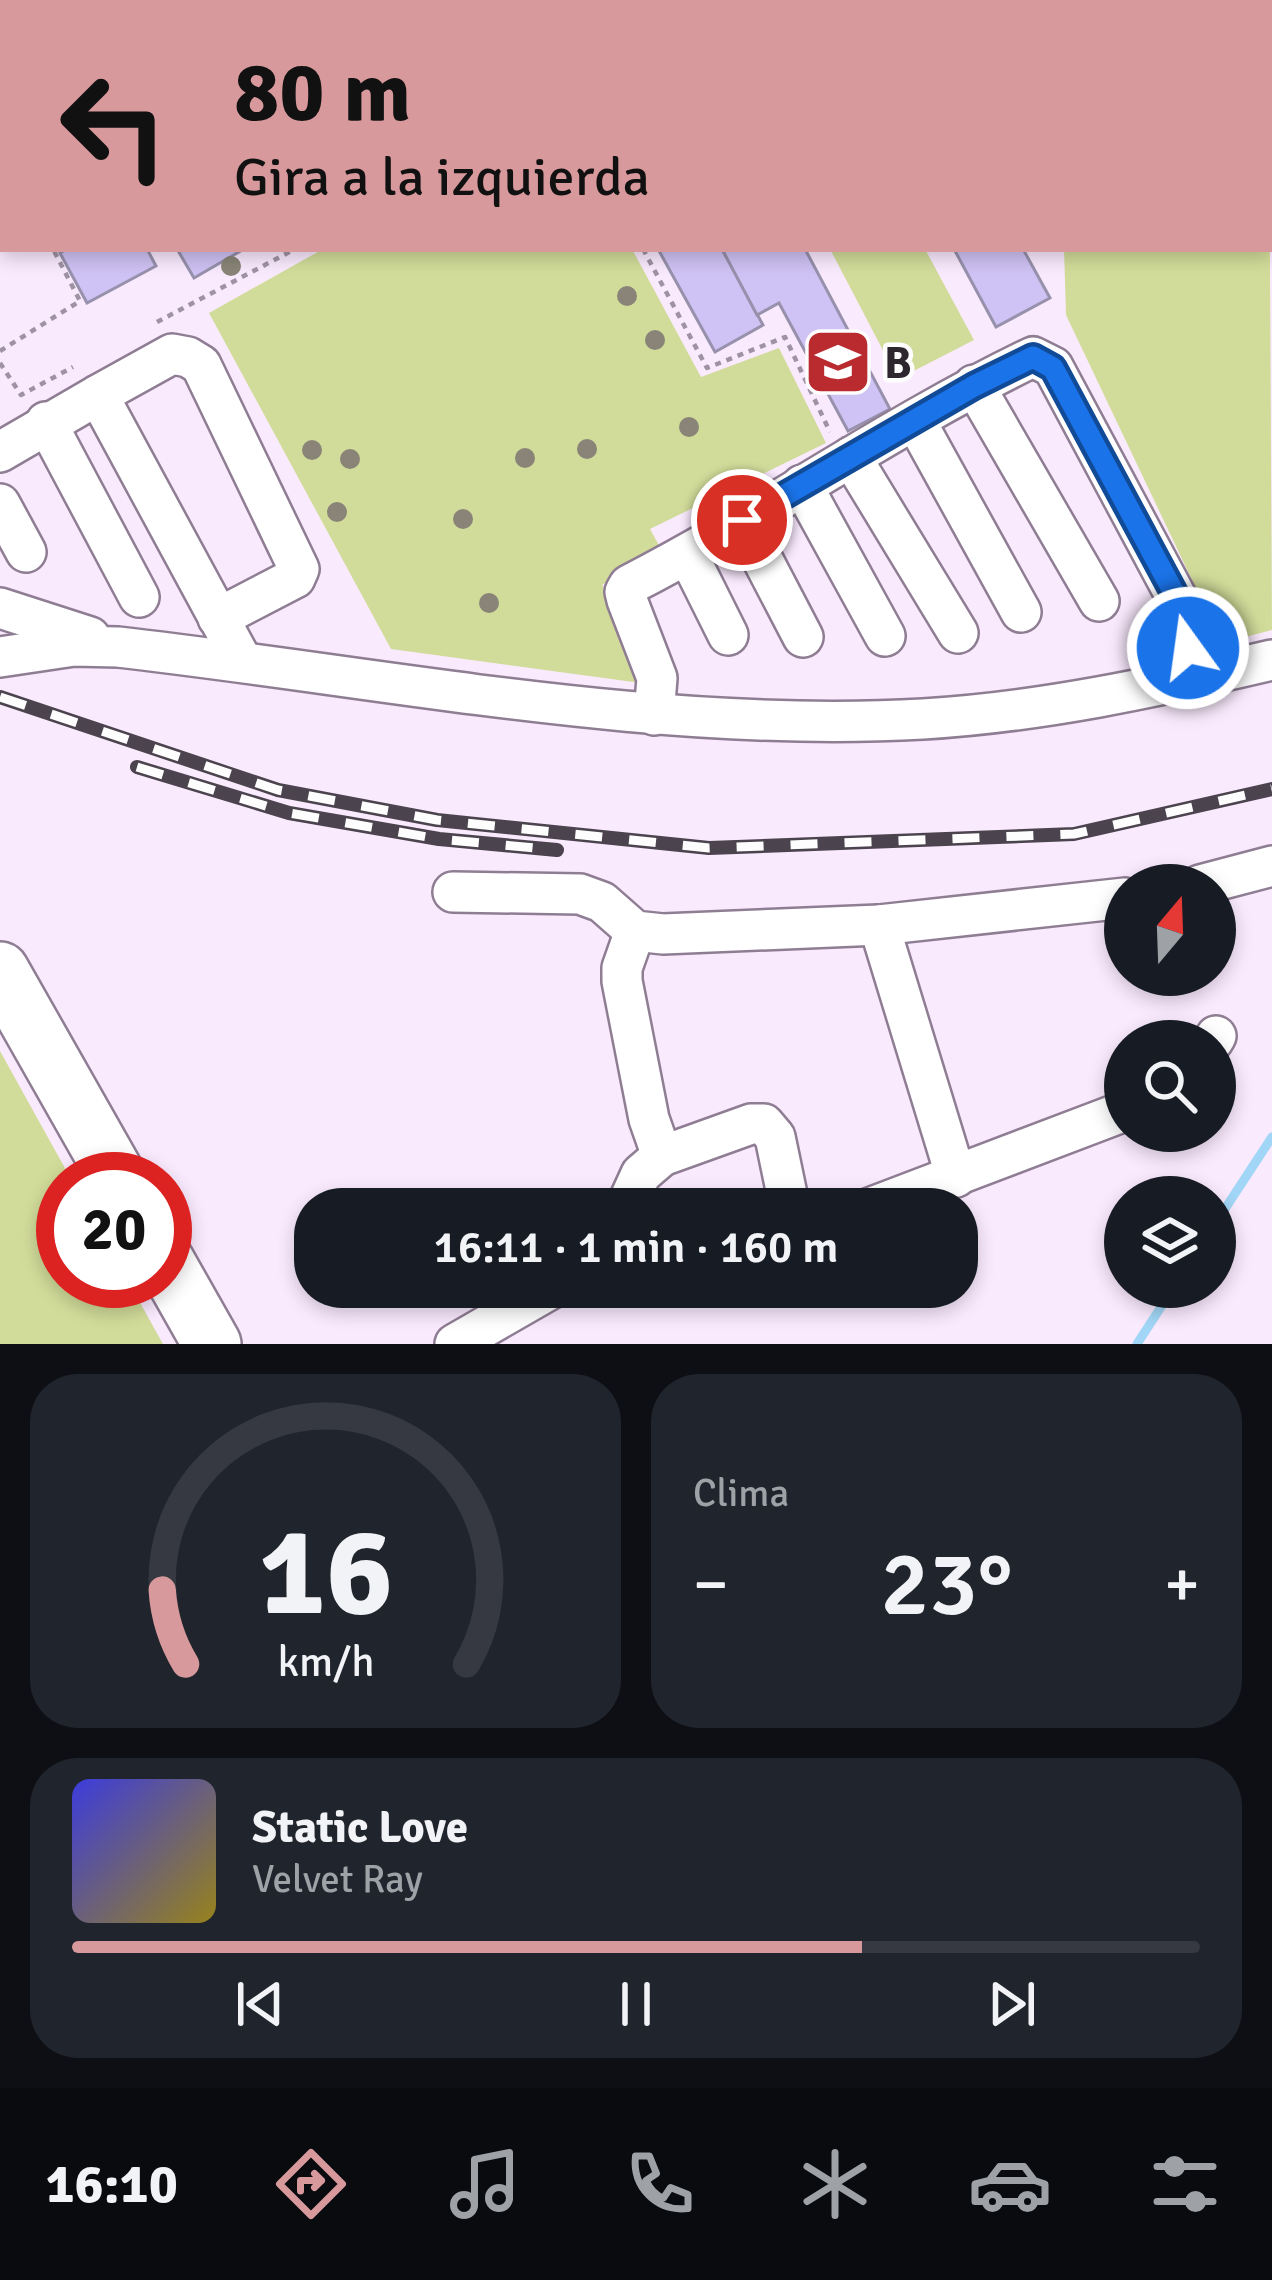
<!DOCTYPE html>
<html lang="es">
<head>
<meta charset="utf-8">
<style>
	:root { --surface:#171b24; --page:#20242c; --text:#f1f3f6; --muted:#9ea1a6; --line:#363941; --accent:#d8999c }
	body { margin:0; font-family:Signika,sans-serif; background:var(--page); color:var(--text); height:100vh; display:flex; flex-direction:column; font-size:45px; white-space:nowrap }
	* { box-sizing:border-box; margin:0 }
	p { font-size:39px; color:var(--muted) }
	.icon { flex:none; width:66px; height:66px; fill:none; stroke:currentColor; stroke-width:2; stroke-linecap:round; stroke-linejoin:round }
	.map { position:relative; height:1344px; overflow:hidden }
	.side { display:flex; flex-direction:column; gap:30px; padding:30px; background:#0d0f14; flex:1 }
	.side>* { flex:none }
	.guide { position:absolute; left:0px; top:0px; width:1272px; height:252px; box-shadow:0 6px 18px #0003; background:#d8999c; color:#111; overflow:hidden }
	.needle { width:78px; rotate:19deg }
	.controls { position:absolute; left:1104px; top:864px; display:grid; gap:24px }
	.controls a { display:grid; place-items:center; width:132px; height:132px; border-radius:50%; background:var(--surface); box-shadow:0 6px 18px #0003; font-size:60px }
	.speed { position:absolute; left:36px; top:1152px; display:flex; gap:24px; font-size:60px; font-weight:700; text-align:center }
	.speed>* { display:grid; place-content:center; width:156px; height:156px; border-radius:50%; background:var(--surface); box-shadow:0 6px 18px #0003; line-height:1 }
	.speed .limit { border:18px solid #d22; background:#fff; color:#111 }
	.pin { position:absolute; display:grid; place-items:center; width:102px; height:102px; color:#fff; margin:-51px; border:6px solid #fff; border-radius:50%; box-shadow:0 3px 12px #0007 }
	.me { position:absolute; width:132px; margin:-66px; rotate:346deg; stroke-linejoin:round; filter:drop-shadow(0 0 9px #0008) }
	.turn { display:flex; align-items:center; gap:42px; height:252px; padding:0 36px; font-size:54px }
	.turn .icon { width:156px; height:156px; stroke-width:2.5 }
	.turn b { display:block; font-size:84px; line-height:102px }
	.big { font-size:90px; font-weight:600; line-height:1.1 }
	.side .tile { flex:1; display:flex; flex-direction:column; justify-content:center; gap:18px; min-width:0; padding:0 42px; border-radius:48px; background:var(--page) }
	.side .dial { align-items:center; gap:0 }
	.dial svg { height:312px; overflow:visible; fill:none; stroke:var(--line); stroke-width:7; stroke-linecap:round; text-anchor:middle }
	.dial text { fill:var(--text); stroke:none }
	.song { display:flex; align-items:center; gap:36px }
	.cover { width:144px; height:144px; border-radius:18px; background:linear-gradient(135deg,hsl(240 70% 55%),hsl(50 70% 35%)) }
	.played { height:12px; border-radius:6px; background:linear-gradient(90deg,var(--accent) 70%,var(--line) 70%) }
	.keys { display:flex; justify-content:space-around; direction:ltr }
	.heat { display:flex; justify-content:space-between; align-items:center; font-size:66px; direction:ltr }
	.side .tiles { flex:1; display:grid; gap:30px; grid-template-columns:1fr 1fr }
	.tile:last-child { grid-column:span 2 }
	.trip { position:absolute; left:294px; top:1188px; width:684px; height:120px; border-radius:48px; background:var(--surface); box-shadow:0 6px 18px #0003; font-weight:600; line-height:120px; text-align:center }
	.tabs { display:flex; height:192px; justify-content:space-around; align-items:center; background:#090b0e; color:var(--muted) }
	.tabs .icon { width:84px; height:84px }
	.tabs .selected { color:var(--accent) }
	.tabs b { font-size:54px; color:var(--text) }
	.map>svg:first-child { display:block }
	.green { fill:#d2dc9a }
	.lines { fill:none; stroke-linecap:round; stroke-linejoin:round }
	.stream { stroke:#a2d6f6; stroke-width:9 }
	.building { fill:#cfc2f4; stroke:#9791ac; stroke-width:3 }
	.minor-casing { stroke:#8f7d94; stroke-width:44 }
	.highway-casing { stroke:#8f7d94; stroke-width:62 }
	.path { stroke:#9f93a3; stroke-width:4.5; stroke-dasharray:6 6; stroke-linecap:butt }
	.minor { stroke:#fff; stroke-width:39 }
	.highway { stroke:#fff; stroke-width:57 }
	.rail-casing { stroke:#4b434d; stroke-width:14 }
	.rail { stroke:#fdfdfd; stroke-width:9; stroke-dasharray:27; stroke-linecap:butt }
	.tree { fill:#898477 }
	.route-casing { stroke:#114b97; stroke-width:30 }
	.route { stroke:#1a73e8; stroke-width:21 }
	.labels { text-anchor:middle; stroke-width:9; stroke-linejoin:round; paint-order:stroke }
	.poi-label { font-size:45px; font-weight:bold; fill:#2d262f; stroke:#fdfdfd; text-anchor:start }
</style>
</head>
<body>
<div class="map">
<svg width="1272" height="1344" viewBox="0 0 1272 1344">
	<rect width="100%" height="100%" fill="#faeafe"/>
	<g class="green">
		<polygon points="902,0 1272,0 1272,64 1269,3"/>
		<polygon points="1269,83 1272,630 1222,643 1066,315 1064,249 1269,249"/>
		<polygon points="323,249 632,249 701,377 779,348 826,443 650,529 661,549 602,585 641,649 648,684 391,649 209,313"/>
		<polygon points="830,249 925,249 974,340 898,379"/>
		<polygon points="0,1051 71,1179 63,1179 63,1281 128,1281 163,1344 0,1344"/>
	</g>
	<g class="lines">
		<g class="stream">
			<polyline points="1215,1224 1272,1137"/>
			<polyline points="1137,1344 1174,1287"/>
		</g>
	</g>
	<g class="building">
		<polygon points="67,249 147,249 156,266 87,303 60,253"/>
		<polygon points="177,249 244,249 194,278"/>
		<polygon points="658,249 722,249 763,325 715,352"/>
		<polygon points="722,249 805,249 890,409 848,431 779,303 757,315"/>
		<polygon points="954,249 1023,249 1050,298 996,327"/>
	</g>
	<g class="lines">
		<g class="minor-casing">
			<g id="minor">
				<polyline points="9,0 11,3"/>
				<polyline points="304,3 309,0"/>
				<polyline points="0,172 3,171"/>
				<polyline points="974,385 1099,601"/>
				<polyline points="915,420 1021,612"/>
				<polyline points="46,422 139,597"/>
				<polyline points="0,452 98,395"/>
				<polyline points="851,457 958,633"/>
				<polyline points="802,485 885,636"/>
				<polyline points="0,504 26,552"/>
				<polyline points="742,520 803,637"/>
				<polyline points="688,555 728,635"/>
				<polyline points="0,608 90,637"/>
				<polyline points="218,618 295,578 299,569 201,365 188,357 172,354 98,395 242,661"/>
				<path d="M0,657L74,646L118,647C382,677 657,734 923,719C1041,712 1157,687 1272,660"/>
				<path d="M654,715L657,678L627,600L625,592L629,585C767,514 893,424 1033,357L1053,367L1187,617L1188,679"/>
				<polyline points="1200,885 1272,866"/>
				<polyline points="453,892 580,894 602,902 635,931 663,934 879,925 1125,898"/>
				<polyline points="879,925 956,1177"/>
				<polyline points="635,931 622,968 622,981 649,1119 662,1156"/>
				<polyline points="1213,1041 1216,1036"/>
				<polyline points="625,1209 641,1174 662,1156 751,1124 764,1124 775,1137 790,1209"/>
				<polyline points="867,1209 1125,1111"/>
				<polyline points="455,1344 554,1287"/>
			</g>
		</g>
		<g class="highway-casing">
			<g id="highway">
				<polyline points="0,971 118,1179"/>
				<polyline points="165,1261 212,1344"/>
			</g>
		</g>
		<g class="path">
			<polyline points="560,0 562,3"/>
			<polyline points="738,3 743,0"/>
			<polyline points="643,249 707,368 785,337 830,432"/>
			<polyline points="157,322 295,249"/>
			<polyline points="0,351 80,301 53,249"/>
			<polyline points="0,363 21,395 73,367"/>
		</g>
		<use href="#minor" class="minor"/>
		<use href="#highway" class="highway"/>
		<g class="rail-casing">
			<g id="rail">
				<polyline points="0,697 278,790 437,820 709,848 1074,834 1272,789"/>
				<polyline points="137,767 289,813 439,839 557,850"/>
			</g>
		</g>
		<use href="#rail" class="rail"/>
	</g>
	<g class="tree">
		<circle cx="231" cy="266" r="10"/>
		<circle cx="627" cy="296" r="10"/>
		<circle cx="655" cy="340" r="10"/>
		<circle cx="689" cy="427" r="10"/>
		<circle cx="587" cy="449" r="10"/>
		<circle cx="312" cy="450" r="10"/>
		<circle cx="525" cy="458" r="10"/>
		<circle cx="350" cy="459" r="10"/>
		<circle cx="337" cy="512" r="10"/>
		<circle cx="463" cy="519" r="10"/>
		<circle cx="489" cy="603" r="10"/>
	</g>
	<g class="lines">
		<g class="route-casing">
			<polyline id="route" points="742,520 974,386 1033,357 1053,368 1187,617 1188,648"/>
		</g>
		<use href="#route" class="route"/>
	</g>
	<defs>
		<g id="university-square" transform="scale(3.45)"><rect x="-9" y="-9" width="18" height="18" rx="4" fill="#ba2b2f" stroke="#fdfdfd"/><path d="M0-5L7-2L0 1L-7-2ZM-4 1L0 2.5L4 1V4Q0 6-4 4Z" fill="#fff"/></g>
	</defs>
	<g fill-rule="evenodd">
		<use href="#university-square" x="838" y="362"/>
	</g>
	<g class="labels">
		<g class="poi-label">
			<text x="884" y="378">B</text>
		</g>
	</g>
</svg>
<div class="controls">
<a><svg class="needle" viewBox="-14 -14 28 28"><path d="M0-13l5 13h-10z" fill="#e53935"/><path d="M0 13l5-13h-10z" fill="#9ea1a6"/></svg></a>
<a><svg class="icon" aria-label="search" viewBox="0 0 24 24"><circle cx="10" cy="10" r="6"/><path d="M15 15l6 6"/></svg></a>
<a><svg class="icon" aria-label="layers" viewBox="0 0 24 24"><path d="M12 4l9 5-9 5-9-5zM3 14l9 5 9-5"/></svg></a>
</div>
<div class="speed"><div class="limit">20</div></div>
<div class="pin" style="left:742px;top:520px;background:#d93025"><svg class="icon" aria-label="arrive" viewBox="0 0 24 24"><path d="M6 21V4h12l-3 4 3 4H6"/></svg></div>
<svg class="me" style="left:1188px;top:648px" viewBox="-20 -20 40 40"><circle r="17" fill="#1a73e8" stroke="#fff" stroke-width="3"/><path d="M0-11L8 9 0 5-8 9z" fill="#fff"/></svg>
<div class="trip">16:11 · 1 min · 160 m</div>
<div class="guide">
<div class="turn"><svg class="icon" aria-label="left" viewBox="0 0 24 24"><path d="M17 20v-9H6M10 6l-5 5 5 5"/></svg><div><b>80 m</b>Gira a la izquierda</div></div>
</div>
</div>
<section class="side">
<div class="tiles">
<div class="tile dial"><svg viewBox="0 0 100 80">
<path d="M14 69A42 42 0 1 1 86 69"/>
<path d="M14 69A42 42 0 0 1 8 50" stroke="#d8999c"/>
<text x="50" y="56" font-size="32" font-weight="700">16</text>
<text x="50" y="72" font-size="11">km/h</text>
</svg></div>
<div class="tile"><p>Clima</p>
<div class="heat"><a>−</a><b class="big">23°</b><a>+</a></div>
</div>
<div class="tile">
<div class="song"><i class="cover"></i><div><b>Static Love</b><p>Velvet Ray</p></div></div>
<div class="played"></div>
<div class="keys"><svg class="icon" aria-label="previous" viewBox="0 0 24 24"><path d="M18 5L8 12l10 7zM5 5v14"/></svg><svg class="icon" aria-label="pause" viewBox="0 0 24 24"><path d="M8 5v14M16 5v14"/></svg><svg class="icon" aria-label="next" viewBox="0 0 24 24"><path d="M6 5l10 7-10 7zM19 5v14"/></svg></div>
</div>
</div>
</section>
<nav class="tabs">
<b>16:10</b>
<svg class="icon selected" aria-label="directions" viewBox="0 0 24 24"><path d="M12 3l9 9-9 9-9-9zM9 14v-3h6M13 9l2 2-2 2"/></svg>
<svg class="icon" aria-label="music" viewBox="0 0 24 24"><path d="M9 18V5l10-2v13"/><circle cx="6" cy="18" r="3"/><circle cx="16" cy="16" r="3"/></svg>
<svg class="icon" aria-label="phone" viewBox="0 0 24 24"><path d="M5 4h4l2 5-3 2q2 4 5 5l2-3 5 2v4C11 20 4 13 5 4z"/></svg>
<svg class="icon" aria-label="climate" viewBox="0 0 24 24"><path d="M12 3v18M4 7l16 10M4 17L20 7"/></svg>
<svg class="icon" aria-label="car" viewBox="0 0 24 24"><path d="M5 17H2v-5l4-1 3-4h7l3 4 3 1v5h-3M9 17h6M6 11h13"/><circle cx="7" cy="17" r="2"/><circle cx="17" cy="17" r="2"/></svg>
<svg class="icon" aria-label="filters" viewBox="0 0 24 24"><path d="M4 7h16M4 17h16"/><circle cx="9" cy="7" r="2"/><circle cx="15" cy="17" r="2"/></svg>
</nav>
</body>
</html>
